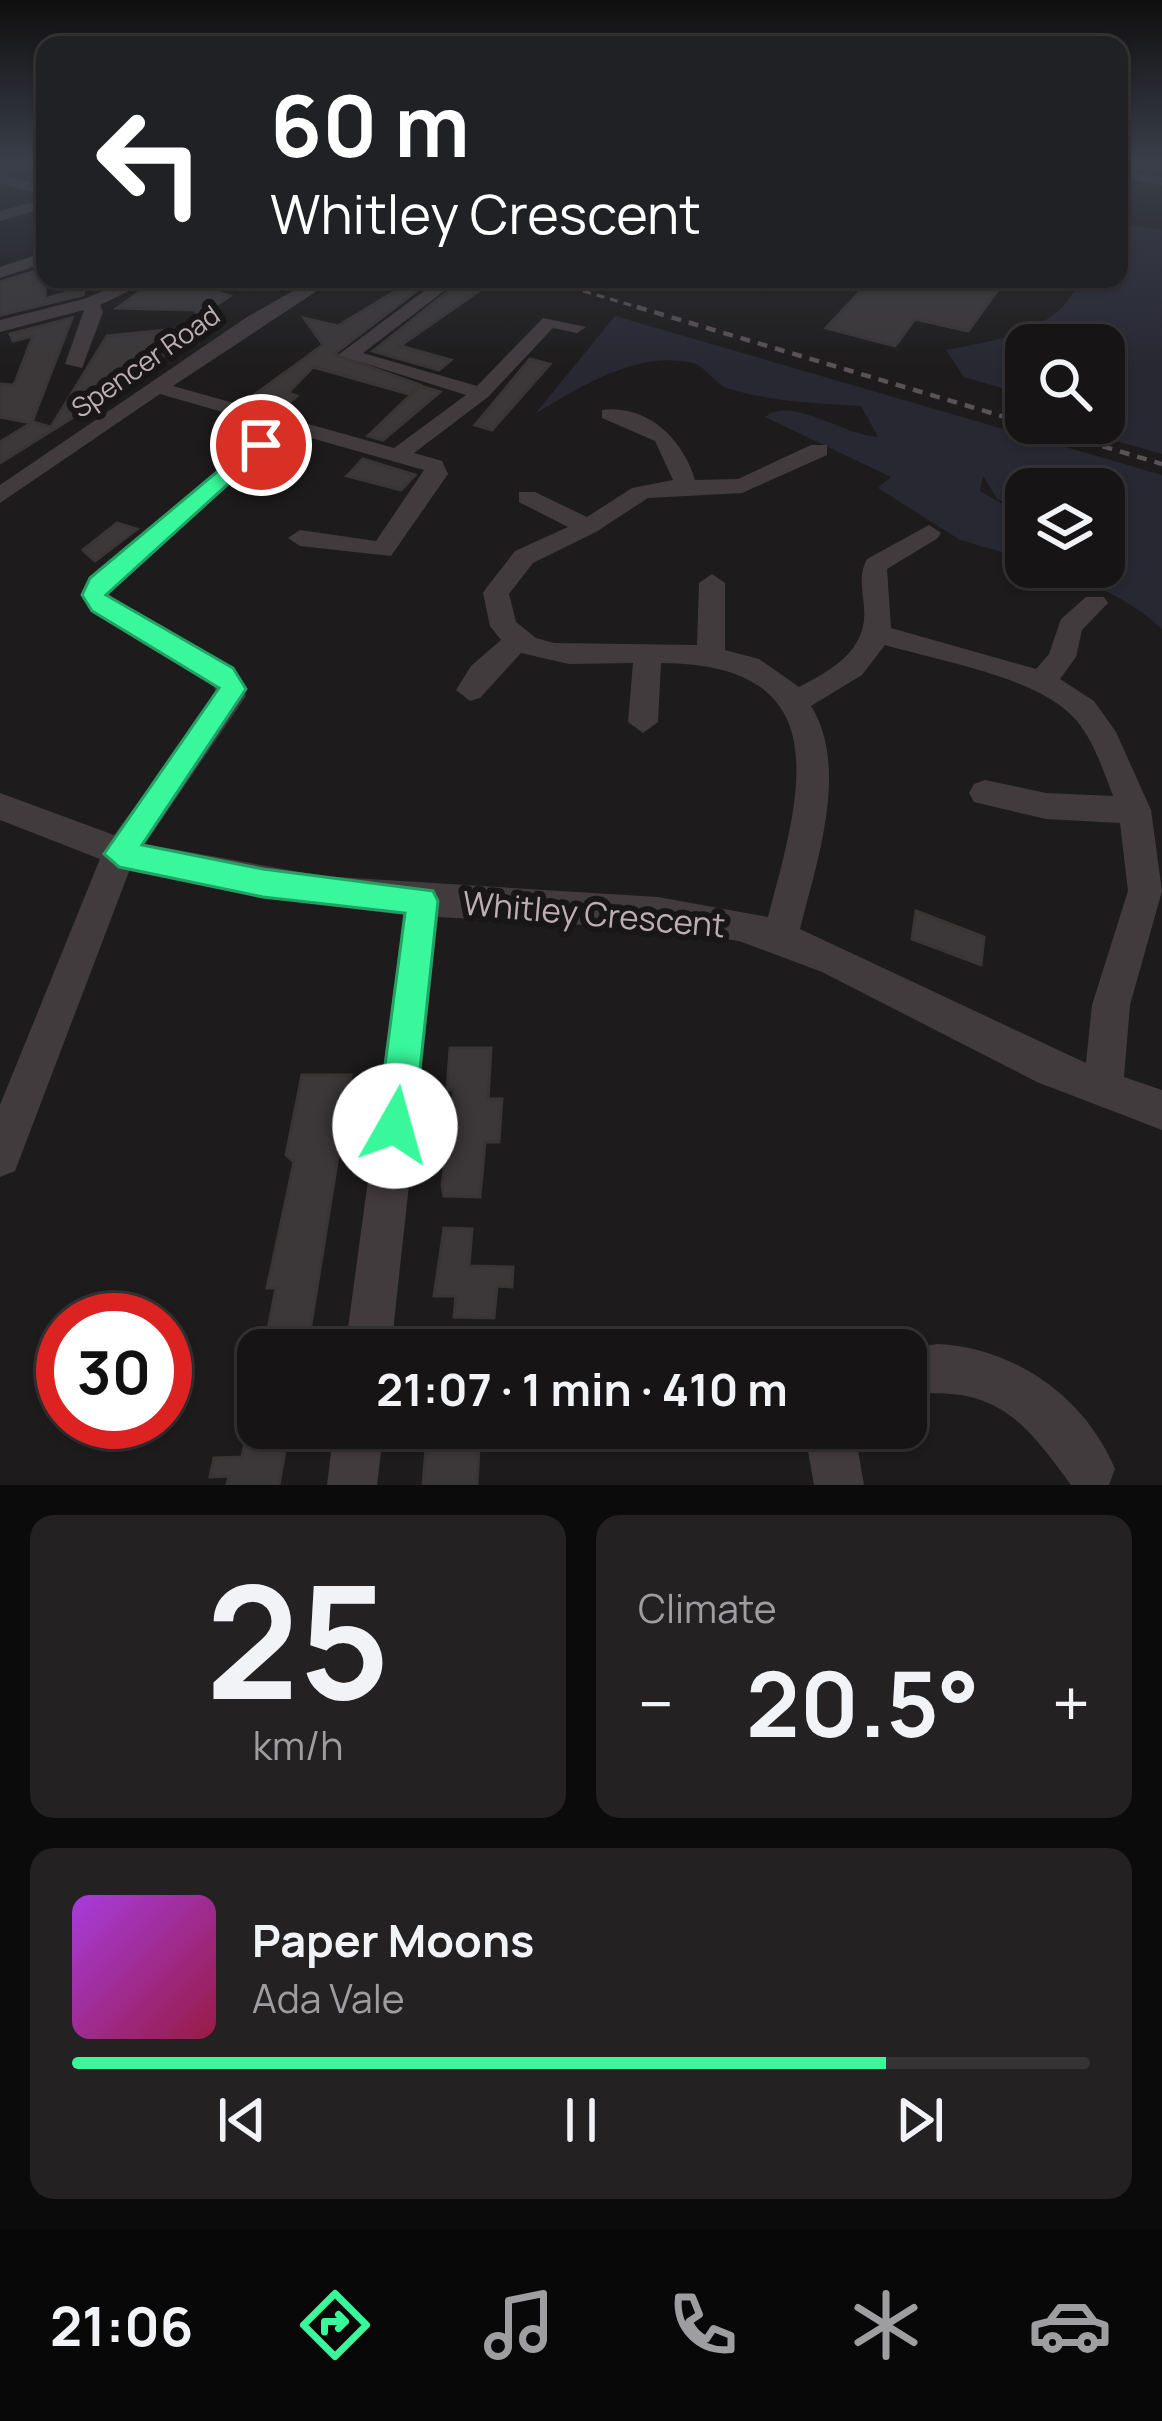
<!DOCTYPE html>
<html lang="en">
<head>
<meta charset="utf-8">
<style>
	:root { --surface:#161414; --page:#232122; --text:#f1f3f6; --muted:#9e9ea0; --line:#353334; --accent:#38f89b }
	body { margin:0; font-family:Manrope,sans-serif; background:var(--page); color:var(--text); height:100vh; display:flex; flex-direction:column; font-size:45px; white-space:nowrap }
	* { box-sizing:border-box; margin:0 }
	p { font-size:39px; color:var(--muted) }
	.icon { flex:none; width:66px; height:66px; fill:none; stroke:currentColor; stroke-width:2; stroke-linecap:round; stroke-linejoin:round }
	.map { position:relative; height:1485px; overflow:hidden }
	.sheet { display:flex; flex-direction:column; gap:30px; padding:30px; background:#0c0b0b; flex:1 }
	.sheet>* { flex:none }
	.top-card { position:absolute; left:36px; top:36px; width:1092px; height:252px; border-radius:24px; box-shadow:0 3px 9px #0004,0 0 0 3px var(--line); background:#202124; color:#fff; overflow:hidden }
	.tools { position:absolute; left:1005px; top:324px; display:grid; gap:24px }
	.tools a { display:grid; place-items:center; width:120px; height:120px; border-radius:24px; background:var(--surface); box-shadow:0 3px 9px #0004,0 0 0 3px var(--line); font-size:60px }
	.speed { position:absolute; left:36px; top:1293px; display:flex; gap:24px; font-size:60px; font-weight:700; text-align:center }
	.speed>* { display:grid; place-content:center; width:156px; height:156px; border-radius:50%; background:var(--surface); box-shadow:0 3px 9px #0004,0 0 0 3px var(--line); line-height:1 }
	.speed .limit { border:18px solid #d22; background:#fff; color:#111 }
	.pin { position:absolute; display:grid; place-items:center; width:102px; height:102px; color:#fff; margin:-51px; border:6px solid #fff; border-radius:50%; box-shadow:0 3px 12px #0007 }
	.me { position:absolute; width:132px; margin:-66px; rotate:7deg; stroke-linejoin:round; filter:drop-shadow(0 0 9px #0008) }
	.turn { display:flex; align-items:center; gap:42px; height:252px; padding:0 36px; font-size:54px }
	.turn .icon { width:156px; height:156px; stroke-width:2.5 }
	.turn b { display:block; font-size:84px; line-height:102px }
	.big { font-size:90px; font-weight:700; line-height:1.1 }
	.sheet .widget { flex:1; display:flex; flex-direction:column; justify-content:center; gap:18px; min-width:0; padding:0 42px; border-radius:24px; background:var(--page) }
	.sheet .dial { align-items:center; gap:0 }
	.dial b { font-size:156px; line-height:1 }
	.song { display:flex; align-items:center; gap:36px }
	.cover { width:144px; height:144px; border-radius:18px; background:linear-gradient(135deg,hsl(280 70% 55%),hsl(340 70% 35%)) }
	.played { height:12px; border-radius:6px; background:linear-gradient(90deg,var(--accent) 80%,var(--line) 80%) }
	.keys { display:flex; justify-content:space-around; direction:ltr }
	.heat { display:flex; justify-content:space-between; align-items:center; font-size:66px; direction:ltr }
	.sheet .tiles { flex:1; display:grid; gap:30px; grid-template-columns:1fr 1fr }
	.widget:last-child { grid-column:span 2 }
	.trip { position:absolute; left:237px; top:1329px; width:690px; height:120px; border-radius:24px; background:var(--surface); box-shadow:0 3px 9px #0004,0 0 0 3px var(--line); font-weight:700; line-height:120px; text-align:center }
	.tabs { display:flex; height:192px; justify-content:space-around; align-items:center; background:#090808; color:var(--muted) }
	.tabs .icon { width:84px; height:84px }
	.tabs .current { color:var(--accent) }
	.tabs b { font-size:54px; color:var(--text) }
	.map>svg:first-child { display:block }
	.green { fill:#282833 }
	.building { fill:#3c3839; stroke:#393535; stroke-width:3 }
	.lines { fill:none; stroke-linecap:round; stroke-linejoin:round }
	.minor { fill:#423b3e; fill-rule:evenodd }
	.rail-far1 { stroke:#5b5256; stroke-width:3; stroke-dasharray:8 6; stroke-linecap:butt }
	.rail { stroke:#5b5256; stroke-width:4.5; stroke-dasharray:10 8; stroke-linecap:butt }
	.route { fill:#38f89b; stroke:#24a165; stroke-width:3 }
	.labels { text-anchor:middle; stroke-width:12; stroke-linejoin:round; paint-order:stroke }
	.far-street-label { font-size:27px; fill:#bdadb4; stroke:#181616 }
	.street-label { font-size:33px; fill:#bdadb4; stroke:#181616 }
</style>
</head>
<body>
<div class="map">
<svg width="1162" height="1485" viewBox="0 0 1162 1485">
	<rect width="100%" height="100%" fill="#1d1b1b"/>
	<g class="green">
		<path d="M1119,223L1162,230V454L1052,423H1104V345H1026V416L1013,412L1019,393L964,377L946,350C994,340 1061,333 1079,279H1119Z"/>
		<path d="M615,316L1162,475V629C1123,594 1099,590 1055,567H1104V489H1026V511L997,499L983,476L980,491L1026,517V559L960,540L878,488L891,477L765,417C791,395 843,435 878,437L861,406C817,403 772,402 730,389C715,385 707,367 693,363C637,350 580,387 535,414Z"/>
	</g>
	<g class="building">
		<polygon points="45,268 45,299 86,286 83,295 1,315 0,282"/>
		<polygon points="157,279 177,279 230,296 196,319 196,310 117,308"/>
		<polygon points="415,279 432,279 334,354 420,385 409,394 313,367 288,393 297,396 280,410 250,398 323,345 304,318 338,326"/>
		<polygon points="464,279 496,279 400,346 451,360 439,370 373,351"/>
		<polygon points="872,279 1006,279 968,331 915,319 895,346 826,328"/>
		<polygon points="72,318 32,422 51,427 107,336 205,326 112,393 0,463 0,442 31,423 0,417 0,384 14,385 33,336 13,341 10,334"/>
		<polygon points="530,359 550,364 492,430 475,425"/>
		<polygon points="420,386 440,392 383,440 368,436"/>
		<polygon points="363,459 415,475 401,490 347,476"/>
		<polygon points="117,523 137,529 95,561 83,550"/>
		<polygon points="916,911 984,937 981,965 912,939"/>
		<polygon points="450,1048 491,1048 488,1099 502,1099 499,1142 485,1142 480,1197 444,1196 442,1186 454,1090 447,1090"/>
		<polygon points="302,1075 351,1075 307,1350 264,1350 276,1288 267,1288 294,1162 286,1155"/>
		<polygon points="444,1228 472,1229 469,1266 513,1267 512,1287 497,1286 494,1318 454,1317 456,1296 434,1296"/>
		<polygon points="248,1428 289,1428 279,1485 227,1485 229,1476 210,1477 214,1458 242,1457"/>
		<polygon points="479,1447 477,1485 423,1485 426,1448"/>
	</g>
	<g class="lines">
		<g class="minor">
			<polygon points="1119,171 1162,177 1162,185 1119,179"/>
			<polygon points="0,175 45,187 45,196 0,183"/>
			<polygon points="45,199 45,208 0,221 0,211"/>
			<polygon points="45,252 45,263 0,278 0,267"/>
			<polygon points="130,279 153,279 100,305 103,312 82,368 65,364 84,310 0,332 0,320 84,299"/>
			<path d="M314,279H335L173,386L394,448L466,395L338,355L440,279H460L363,353L477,386L543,318L586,327L577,333L553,328L488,397L414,453L442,461L448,474L391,556L300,546L288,538L300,530L376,541L424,470L290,432L110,587L109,599L234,668L246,696L145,844L322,876L658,897L768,917C801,793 841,664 661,663L658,722L643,733L628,722L633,663L569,664L521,653L480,698L470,701L456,690L471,666L501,640L490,626L483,593L487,587L515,551L568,527L519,502V492H535L587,517L632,488L673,480L655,441L602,418V410C647,404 683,439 695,480L738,479L811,445H827V455L742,493L648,498L596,532L533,563L509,594L516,622L536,638L554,643L697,645L699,583L712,574L725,583V650L759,659L799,687C832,670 868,650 864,608C863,589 858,576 867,559L929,525L941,533L938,538L887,569L891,628L1036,669L1049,654L1061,619L1086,597H1104L1108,603L1082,630L1076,657L1060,679L1094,701L1116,732L1151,810L1162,891L1130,1005L1124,1077L1162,1090V1130L1037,1082L822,972L739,941L658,929L438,917L391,1350H345L404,915L255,897L130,869L15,1171L0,1177V1105L100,859L0,820V793L114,835L217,695L212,681L91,611L81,595L90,577L271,426L160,394L0,503V485L247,317ZM885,645C939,661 1039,677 1076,720C1094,741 1103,770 1113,796L1046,793L985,780L974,784L969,793L974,802L1046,819L1120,823L1128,891L1092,1005L1086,1063L800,929C816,864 850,768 811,706L862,675Z"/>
			<path d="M938,1344C1015,1348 1085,1397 1115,1469L1109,1485H1071C1022,1417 994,1385 906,1395V1350H899Z"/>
			<polygon points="334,1428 384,1428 377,1485 327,1485"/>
			<polygon points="804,1428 854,1428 864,1485 814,1485"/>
		</g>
		<polyline class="rail-far1" points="543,279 647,310"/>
		<polyline class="rail" points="637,307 1162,464"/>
	</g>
	<linearGradient id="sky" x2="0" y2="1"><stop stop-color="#100f0f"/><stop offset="0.44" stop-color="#3a3f4a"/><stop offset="1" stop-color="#3a3f4a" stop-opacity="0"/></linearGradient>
	<rect width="1162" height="370" fill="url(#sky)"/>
	<polygon class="route" points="254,441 271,445 106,595 233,668 246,689 142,845 263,869 433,891 438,901 414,1126 409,1139 395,1144 382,1139 377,1126 405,913 263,897 119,867 104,854 219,688 92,611 82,595 90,578"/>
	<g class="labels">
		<g class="far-street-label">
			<text transform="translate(146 362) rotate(-35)" y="9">Spencer Road</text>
		</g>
		<g class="street-label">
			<text transform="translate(594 914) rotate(5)" y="12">Whitley Crescent</text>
		</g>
	</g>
</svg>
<div class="tools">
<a><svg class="icon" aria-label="search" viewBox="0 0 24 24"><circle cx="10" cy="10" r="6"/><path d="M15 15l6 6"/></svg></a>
<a><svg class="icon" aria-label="layers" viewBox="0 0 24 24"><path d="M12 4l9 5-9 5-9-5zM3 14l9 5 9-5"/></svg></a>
</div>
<div class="speed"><div class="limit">30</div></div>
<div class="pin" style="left:261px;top:445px;background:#d93025"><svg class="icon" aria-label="arrive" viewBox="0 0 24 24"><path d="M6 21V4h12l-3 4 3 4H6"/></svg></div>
<svg class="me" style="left:395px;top:1126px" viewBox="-20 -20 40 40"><circle r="19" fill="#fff"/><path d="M0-13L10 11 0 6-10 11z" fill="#38f89b"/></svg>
<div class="trip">21:07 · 1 min · 410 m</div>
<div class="top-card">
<div class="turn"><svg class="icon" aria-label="left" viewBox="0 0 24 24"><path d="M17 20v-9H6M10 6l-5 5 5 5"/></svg><div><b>60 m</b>Whitley Crescent</div></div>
</div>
</div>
<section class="sheet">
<div class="tiles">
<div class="widget dial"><b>25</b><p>km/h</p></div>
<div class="widget"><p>Climate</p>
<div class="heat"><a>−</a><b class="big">20.5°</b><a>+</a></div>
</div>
<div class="widget">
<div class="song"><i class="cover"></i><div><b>Paper Moons</b><p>Ada Vale</p></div></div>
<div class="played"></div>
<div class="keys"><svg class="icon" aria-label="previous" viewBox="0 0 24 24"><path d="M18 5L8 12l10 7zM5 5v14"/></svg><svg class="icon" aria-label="pause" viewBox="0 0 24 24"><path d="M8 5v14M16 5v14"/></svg><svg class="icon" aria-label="next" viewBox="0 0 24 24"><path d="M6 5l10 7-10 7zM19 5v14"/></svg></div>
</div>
</div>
</section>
<nav class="tabs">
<b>21:06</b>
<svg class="icon current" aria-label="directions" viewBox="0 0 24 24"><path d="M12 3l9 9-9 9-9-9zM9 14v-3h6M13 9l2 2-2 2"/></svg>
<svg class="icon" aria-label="music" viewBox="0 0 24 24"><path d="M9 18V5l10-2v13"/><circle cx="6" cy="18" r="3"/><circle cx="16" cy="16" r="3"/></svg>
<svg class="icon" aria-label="phone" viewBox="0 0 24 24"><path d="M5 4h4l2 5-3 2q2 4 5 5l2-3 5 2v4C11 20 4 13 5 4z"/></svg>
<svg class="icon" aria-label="climate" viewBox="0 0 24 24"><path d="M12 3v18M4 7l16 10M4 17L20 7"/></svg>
<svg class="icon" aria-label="car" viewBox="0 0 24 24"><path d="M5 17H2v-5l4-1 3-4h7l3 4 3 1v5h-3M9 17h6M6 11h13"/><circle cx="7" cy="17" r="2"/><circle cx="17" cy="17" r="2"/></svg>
</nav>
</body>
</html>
